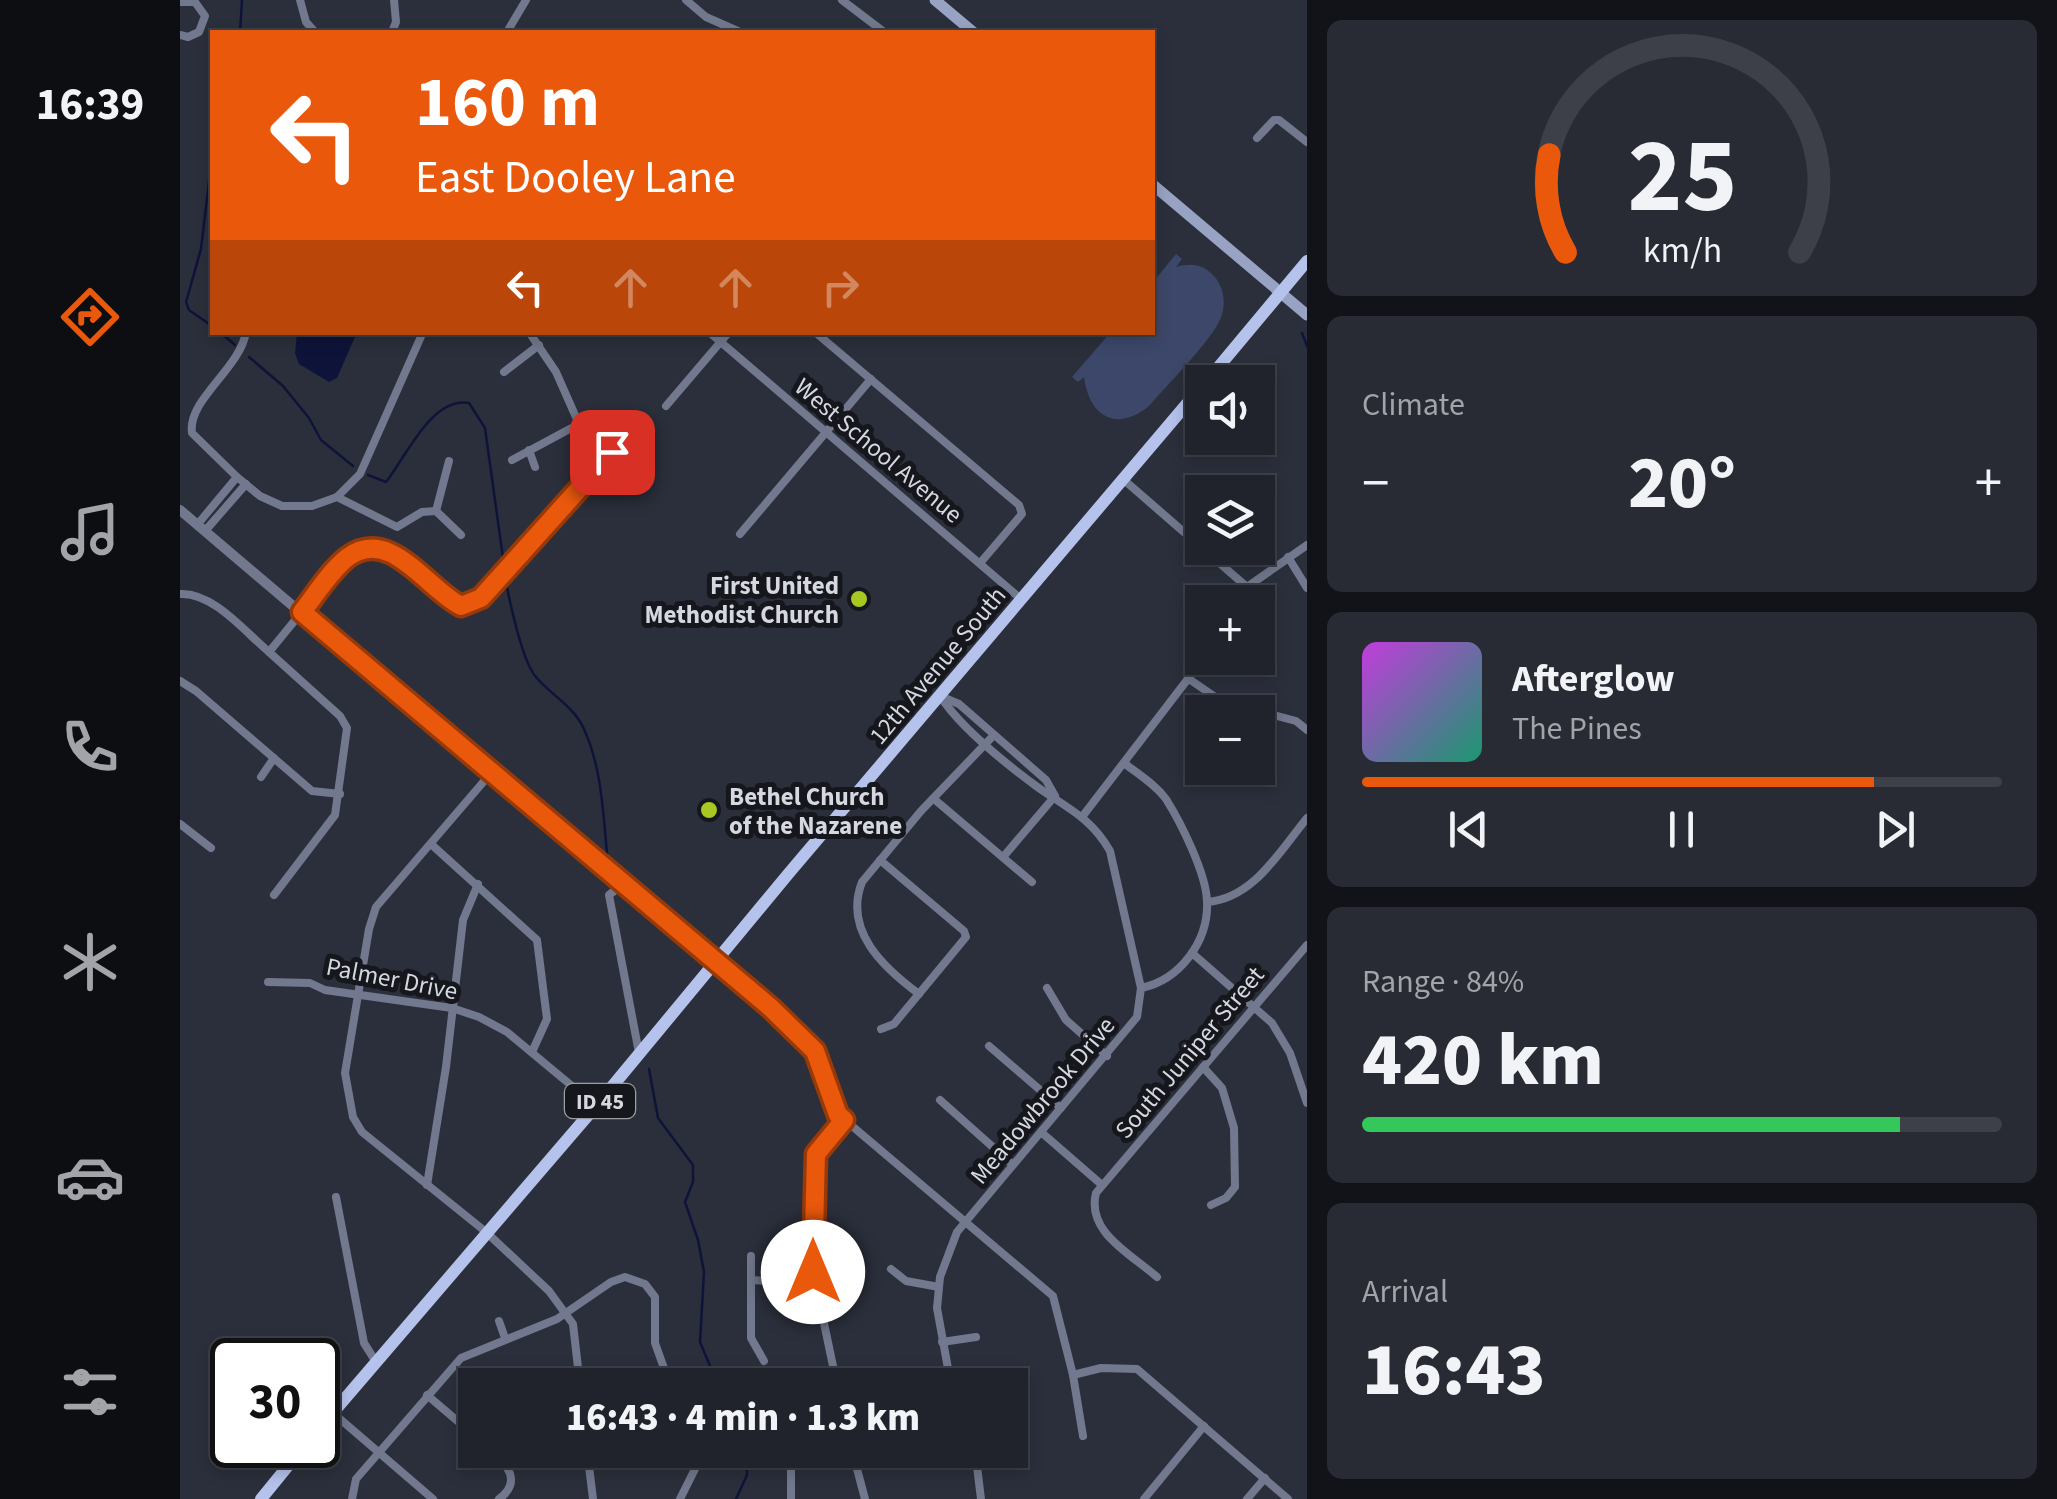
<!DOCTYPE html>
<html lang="en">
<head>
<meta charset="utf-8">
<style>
	:root { --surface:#20232c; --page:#282b34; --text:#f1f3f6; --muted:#a2a4a9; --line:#3d4048; --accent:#ea580c }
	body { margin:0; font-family:"Source Sans 3",sans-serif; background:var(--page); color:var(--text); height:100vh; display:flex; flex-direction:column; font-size:38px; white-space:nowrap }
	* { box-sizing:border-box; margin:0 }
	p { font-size:32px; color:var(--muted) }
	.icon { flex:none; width:55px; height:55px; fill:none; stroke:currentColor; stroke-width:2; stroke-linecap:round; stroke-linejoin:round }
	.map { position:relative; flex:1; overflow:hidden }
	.sheet { display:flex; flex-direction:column; gap:20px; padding:20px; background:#121318; width:750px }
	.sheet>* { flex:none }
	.banner { position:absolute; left:30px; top:30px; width:945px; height:305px; border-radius:0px; box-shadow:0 5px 15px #0003,0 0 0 2px var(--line); background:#ea580c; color:#fff; overflow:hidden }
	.fabs { position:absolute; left:1005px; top:365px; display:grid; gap:20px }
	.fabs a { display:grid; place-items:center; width:90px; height:90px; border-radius:0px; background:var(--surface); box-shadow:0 5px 15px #0003,0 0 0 2px var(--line); font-size:50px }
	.speed { position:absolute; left:30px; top:1338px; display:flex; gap:20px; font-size:50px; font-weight:700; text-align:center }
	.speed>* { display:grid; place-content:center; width:130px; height:130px; border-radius:50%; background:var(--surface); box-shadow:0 5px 15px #0003,0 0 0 2px var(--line); line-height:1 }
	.speed .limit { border:5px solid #111; border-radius:15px; background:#fff; color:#111 }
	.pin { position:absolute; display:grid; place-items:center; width:85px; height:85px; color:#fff; margin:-42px; border-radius:20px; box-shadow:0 5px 15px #0006 }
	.me { position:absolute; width:110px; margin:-55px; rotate:0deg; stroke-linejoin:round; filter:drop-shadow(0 0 8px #0008) }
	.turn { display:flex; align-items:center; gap:35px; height:210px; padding:0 40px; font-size:45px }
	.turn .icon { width:130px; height:130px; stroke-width:2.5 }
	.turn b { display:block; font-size:70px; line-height:85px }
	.lanes { display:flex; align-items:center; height:95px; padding:0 40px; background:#0003; justify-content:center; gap:50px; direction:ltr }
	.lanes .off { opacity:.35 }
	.big { font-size:75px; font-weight:800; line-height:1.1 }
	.sheet .widget { flex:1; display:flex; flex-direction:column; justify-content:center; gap:15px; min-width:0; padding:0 35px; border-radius:15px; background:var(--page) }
	.sheet .dial { align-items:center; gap:0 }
	.dial svg { height:260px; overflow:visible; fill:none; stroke:var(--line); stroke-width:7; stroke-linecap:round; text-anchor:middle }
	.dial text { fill:var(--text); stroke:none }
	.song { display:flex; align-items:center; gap:30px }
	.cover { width:120px; height:120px; border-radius:15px; background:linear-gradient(135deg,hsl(290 70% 55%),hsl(160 70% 35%)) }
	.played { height:10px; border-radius:5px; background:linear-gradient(90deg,var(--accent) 80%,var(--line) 80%) }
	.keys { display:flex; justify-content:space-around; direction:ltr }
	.heat { display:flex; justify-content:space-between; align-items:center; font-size:55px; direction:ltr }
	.charge { height:15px; border-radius:8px; background:linear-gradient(90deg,#34c759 84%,var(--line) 0) }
	.trip { position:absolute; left:278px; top:1368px; width:570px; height:100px; border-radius:0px; background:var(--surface); box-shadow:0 5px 15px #0003,0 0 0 2px var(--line); font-weight:800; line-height:100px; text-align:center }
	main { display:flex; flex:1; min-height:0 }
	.tab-bar { display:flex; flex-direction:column; width:180px; justify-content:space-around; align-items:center; background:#0d0e12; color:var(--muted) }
	.tab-bar .icon { width:70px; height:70px }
	.tab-bar .on { color:var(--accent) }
	.tab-bar b { font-size:45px; color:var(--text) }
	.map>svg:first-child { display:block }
	.green { fill:#3d4769 }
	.water { fill:#0e1439 }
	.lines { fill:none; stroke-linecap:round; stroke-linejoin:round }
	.stream { stroke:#0e1439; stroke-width:2.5 }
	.minor { stroke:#72788d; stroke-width:8 }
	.tertiary { stroke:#72788d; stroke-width:10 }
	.secondary { stroke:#98a2c2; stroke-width:11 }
	.primary { stroke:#b5c2eb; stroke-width:12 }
	.route-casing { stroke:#983908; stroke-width:25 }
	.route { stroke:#ea580c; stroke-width:18 }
	.poi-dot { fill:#a6c821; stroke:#15171c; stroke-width:4 }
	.labels { text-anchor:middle; stroke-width:10; stroke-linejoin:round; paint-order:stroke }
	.shield { fill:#15171c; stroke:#9b9ea5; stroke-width:2.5 }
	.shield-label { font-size:22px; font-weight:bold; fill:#d5d8e0 }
	.street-label { font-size:25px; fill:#d5d8e0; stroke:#15171c }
	.poi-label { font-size:25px; font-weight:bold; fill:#d5d8e0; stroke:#15171c; text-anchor:end }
</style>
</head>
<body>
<main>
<nav class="tab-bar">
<b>16:39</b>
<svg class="icon on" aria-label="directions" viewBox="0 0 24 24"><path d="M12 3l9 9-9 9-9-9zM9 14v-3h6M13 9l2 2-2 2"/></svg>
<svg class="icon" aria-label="music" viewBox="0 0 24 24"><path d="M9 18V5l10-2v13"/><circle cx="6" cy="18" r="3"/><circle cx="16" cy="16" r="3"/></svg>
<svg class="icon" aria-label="phone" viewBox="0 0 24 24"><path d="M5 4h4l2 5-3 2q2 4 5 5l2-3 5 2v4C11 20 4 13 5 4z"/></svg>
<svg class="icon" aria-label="climate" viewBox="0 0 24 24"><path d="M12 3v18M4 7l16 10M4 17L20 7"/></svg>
<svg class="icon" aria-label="car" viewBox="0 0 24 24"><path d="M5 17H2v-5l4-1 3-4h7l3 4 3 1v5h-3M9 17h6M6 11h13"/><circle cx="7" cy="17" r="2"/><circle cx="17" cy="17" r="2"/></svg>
<svg class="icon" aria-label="filters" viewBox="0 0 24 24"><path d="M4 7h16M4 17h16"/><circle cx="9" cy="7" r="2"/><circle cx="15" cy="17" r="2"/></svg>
</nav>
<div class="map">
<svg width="1127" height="1499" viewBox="0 0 1127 1499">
	<rect width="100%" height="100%" fill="#2b2f3b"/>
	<path class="green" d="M996,254L1002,259L996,267C1010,263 1022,264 1033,275C1044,286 1047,305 1040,320C1029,343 988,384 969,406C936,433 909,416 904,377L898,382L892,377L930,333L972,332L973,282Z"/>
	<polygon class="water" points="117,333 192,332 193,334 175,337 157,378 149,382 119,364 115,353"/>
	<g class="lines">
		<g class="stream">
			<polyline points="60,32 62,0"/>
			<polyline points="32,156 21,249 6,302 9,310 32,326"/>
			<polyline points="40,332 55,345"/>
			<polyline points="1122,333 1127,346"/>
			<polyline points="69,357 103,386 129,418 141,440 173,466"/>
			<path d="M188,475L206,482C226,457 251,397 289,403L305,428L323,558"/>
			<path d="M326,582C330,604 343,663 356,677C371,695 393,706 403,727C423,769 423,818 428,863"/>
			<polyline points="469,1069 478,1118 513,1165 513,1182 505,1202 518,1240 524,1272 520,1342 538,1385"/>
			<polyline points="556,1499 567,1475 567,1450"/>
		</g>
		<g class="minor">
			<polyline points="120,0 126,22 135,32"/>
			<polyline points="506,0 526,17 560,32"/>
			<polyline points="662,0 704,32"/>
			<polyline points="0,2 15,2 25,16 19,32 8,37 0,35"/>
			<polyline points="212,32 216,22 214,0"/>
			<polyline points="327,32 346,0"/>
			<polyline points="1077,138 1094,120 1099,120 1127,142"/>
			<path d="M66,332C60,369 7,400 12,433L57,477L80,496L102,506H132L157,497L180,474L243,332"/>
			<polyline points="529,332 841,599"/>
			<polyline points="635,332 839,505 842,514 801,562"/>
			<polyline points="324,372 359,345"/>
			<polyline points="486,406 549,332"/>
			<polyline points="349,450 355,467"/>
			<polyline points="332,460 399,424"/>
			<polyline points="944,480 1067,587"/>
			<polyline points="157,497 217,527 242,512 256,511 281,535"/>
			<polyline points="256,511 269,461"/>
			<polyline points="17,525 57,477"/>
			<polyline points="25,531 66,484"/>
			<polyline points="560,534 691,379"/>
			<polyline points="1108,557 1127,588"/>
			<path d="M0,594C33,592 65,632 89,652"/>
			<polyline points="1058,602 1067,587 1127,545"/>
			<polyline points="1009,679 1041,701 1116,721 1127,730"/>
			<polyline points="0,681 16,691 132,791 160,794"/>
			<path d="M760,696C781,728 825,763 856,786C885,807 911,817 930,851L961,988L957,1017L777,1232L760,1277L757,1308L771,1385"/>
			<polyline points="760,696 779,704 866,780 875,796"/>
			<path d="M944,763C958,774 975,784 986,799C1001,823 1026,873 1027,901C1029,941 1000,980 961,988"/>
			<polyline points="311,773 196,907 189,929 165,1073 173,1117 182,1132 306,1232 369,1291 393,1324 400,1385"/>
			<polyline points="81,777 94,758"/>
			<polyline points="754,799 852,882"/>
			<polyline points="902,817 1024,658"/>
			<polyline points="0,824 31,848"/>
			<polyline points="252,845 357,940 367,1019 352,1052"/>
			<polyline points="824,856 875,796"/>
			<polyline points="700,860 784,931 786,937 714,1024 701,1029"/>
			<polyline points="443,884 429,895 459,1053"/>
			<path d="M94,895L155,815L167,728L160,716L89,652L166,558C217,529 239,585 281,605L301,598L432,451L399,424L376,372L349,332"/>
			<path d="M1027,902C1073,899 1100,851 1127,818"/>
			<polyline points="1012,953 1092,1023 1110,1053 1127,1103"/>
			<polyline points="536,960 635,1051 659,1115 873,1296 893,1375 903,1436"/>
			<polyline points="88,982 130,983 145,990 272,1008 299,1017 327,1032 416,1106"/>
			<polyline points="867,988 886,1020 927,1056"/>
			<path d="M739,994C704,968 663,931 682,882L741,811L814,735"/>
			<polyline points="809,1046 881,1108"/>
			<polyline points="1023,1067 1042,1088 1054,1128 1055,1187 1046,1198 1031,1205"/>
			<polyline points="760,1100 833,1165"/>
			<polyline points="861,1132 922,1185"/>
			<polyline points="247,1185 266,1067 283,920 298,884"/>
			<polyline points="156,1197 184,1343 196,1362"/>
			<polyline points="571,1256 571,1280"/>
			<polyline points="711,1269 726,1281 759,1287"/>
			<path d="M977,1277C951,1254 906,1232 916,1193L1127,945"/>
			<polyline points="319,1321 325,1338"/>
			<polyline points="762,1342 796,1337"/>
			<polyline points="584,1361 571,1338 571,1280 636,1284"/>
			<polyline points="893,1375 921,1368 957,1369 1108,1499"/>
			<polyline points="657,1385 633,1271 634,1183 636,1154 645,1139 665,1120"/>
			<polyline points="247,1395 295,1436"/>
			<polyline points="153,1413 253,1499"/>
			<path d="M311,1450C328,1465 342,1482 319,1499"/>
			<polyline points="407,1450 413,1499"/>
			<polyline points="672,1450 685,1499"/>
			<polyline points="795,1450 801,1499"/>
			<polyline points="408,1462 495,1450"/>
			<polyline points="172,1499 176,1479 281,1358 377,1319 431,1282 445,1277 465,1284 475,1297 475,1343 490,1385"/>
			<polyline points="500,1499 516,1467 516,1450"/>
			<polyline points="611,1499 611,1450"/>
			<polyline points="964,1499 1024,1426"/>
			<polyline points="1067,1499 1085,1478"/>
		</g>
		<polyline class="tertiary" points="0,510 373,827 536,960"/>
		<g class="secondary">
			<polyline points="755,0 793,32"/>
			<polyline points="972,184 1127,315"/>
		</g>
		<g class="primary">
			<polyline points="1026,382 1127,261"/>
			<polyline points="138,1430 416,1106 609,873 1022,386"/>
			<polyline points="81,1499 125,1445"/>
		</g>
	</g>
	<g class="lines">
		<g class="route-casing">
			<path id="route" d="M432,452L301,598L281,606C247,589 210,526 168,557C151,570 136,594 122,612L591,1008L635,1051L658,1115L664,1120L636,1154L633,1272"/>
		</g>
		<use href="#route" class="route"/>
	</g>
	<g class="poi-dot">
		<circle cx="679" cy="599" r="10"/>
		<circle cx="529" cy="810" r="10"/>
	</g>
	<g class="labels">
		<rect class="shield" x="385" y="1084" width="70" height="34" rx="8"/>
		<g class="shield-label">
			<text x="420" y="1109">ID 45</text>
		</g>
		<g class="street-label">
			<text transform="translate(699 450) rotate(40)" y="9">West School Avenue</text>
			<text transform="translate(757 665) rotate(-50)" y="9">12th Avenue South</text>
			<text transform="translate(212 978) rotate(11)" y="9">Palmer Drive</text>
			<text transform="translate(1009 1052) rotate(-50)" y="9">South Juniper Street</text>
			<text transform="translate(862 1100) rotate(-50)" y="9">Meadowbrook Drive</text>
		</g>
		<g class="poi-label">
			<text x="659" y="594">First United<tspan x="659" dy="29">Methodist Church</tspan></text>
			<text x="549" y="805" text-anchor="start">Bethel Church<tspan x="549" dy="29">of the Nazarene</tspan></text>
		</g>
	</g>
</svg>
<div class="fabs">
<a><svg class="icon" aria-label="sound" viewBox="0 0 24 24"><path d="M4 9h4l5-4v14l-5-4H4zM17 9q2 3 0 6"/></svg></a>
<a><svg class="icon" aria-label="layers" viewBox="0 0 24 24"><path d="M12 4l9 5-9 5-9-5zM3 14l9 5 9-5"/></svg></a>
<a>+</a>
<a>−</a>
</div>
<div class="speed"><div class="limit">30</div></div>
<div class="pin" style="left:432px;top:452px;background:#d93025"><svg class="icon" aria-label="arrive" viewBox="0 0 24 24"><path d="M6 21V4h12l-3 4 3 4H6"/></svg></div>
<svg class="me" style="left:633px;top:1272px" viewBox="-20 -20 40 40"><circle r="19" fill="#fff"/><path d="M0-13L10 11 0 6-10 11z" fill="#ea580c"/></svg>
<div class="trip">16:43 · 4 min · 1.3 km</div>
<div class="banner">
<div class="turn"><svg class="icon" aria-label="left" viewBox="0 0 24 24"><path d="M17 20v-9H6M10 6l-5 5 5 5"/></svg><div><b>160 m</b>East Dooley Lane</div></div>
<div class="lanes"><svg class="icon" aria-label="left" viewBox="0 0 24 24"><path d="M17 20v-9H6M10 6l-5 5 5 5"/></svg><svg class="icon off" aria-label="ahead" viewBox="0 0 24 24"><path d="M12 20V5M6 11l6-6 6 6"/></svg><svg class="icon off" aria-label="ahead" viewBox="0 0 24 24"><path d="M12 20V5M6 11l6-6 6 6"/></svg><svg class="icon off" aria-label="right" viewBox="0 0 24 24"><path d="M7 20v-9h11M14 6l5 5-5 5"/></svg></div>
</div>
</div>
<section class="sheet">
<div class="widget dial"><svg viewBox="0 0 100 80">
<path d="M14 69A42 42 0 1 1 86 69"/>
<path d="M14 69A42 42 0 0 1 9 39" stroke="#ea580c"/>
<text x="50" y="56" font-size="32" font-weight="700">25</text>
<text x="50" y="72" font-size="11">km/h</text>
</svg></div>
<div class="widget"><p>Climate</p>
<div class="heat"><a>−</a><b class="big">20°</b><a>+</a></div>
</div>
<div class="widget">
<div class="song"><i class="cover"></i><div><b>Afterglow</b><p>The Pines</p></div></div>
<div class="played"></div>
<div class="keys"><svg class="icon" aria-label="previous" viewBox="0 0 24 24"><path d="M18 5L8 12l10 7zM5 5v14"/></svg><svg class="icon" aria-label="pause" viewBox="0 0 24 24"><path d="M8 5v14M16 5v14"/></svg><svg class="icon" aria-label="next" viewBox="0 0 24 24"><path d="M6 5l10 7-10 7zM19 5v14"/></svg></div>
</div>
<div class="widget"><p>Range · 84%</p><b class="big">420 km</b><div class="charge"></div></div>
<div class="widget"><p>Arrival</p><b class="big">16:43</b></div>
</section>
</main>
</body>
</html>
